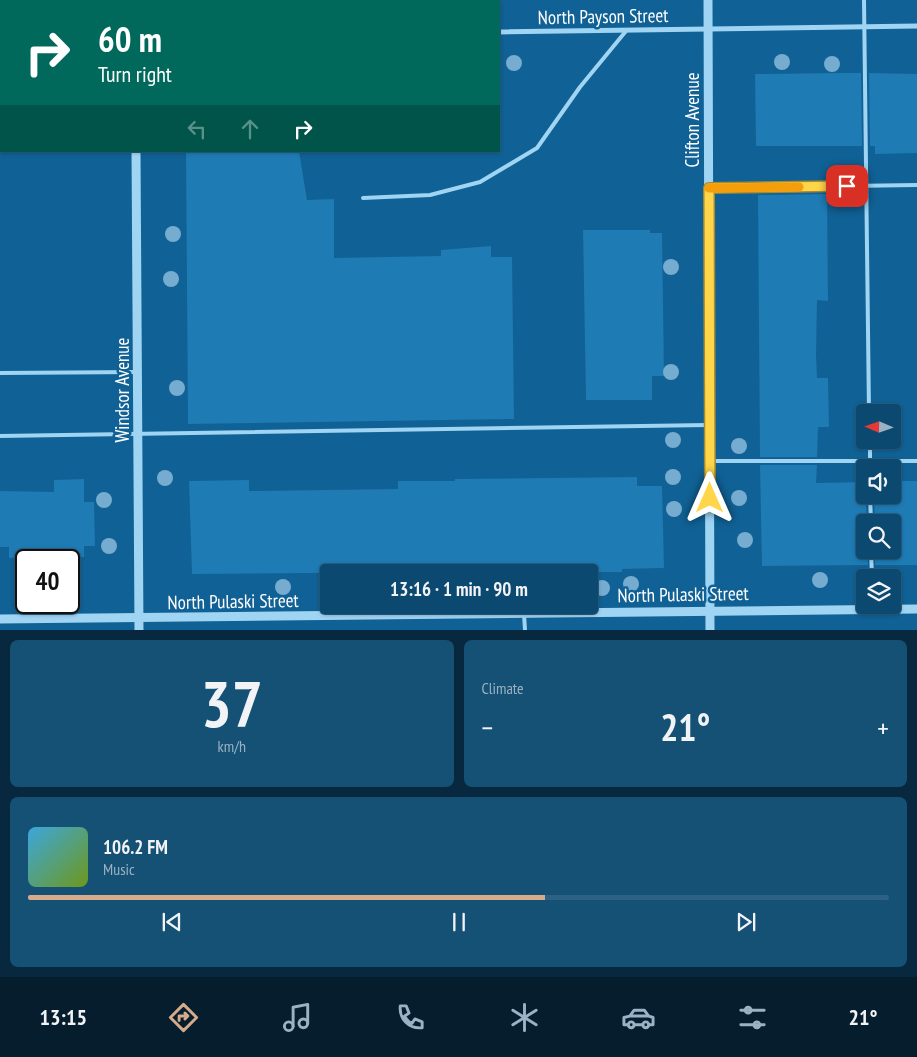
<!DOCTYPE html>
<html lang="en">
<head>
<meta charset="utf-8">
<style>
	:root { --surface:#0c4970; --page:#155075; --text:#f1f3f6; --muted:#9ab2c3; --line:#2c6183; --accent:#d6ab8b }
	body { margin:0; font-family:"PT Sans Narrow",sans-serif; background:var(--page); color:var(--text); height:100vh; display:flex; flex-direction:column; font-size:19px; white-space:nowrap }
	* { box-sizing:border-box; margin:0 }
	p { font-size:16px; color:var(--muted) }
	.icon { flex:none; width:28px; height:28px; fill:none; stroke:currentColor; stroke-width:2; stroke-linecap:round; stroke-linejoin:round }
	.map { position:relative; height:630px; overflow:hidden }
	.panel { display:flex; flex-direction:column; gap:10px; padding:10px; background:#07283e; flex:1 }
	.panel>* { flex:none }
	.guide { position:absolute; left:0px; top:0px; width:500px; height:152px; box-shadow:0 1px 4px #0004,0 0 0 1px var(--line); background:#00695c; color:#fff; overflow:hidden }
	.needle { width:32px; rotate:272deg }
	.tools { position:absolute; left:856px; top:404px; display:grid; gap:10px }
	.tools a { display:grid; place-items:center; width:45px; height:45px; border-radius:5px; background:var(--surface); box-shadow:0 1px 4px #0004,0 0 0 1px var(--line); font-size:25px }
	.speed { position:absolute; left:15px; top:549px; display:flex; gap:10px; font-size:25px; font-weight:700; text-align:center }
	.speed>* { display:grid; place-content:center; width:65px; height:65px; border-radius:50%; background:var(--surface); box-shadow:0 1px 4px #0004,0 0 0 1px var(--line); line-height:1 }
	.speed .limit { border:2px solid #111; border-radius:8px; background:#fff; color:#111 }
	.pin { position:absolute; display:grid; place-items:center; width:42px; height:42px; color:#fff; margin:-21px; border-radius:10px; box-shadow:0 2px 8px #0006 }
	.me { position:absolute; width:55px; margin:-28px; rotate:0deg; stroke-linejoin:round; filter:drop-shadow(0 0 4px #0008) }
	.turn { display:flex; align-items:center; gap:18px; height:105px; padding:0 15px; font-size:22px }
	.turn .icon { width:65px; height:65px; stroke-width:2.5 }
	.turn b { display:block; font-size:35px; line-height:42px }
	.lanes { display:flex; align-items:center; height:48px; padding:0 15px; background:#0003; justify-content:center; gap:25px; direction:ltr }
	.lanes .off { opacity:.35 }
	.big { font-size:38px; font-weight:800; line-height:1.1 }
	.panel .card { flex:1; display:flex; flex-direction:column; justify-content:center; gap:8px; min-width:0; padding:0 18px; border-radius:8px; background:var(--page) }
	.panel .dial { align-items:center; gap:0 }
	.dial b { font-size:65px; line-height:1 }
	.song { display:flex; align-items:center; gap:15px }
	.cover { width:60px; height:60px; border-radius:8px; background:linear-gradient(135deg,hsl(200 70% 55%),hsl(80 70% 35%)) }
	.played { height:5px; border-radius:2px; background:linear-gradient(90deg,var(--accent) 60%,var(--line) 60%) }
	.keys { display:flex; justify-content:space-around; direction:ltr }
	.heat { display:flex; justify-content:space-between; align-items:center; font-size:28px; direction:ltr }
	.panel .tiles { flex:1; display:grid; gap:10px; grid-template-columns:1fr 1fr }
	.card:last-child { grid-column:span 2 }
	.trip { position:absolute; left:320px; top:564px; width:278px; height:50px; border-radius:5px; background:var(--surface); box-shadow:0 1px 4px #0004,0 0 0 1px var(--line); font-weight:800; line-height:50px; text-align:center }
	.dock { display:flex; height:80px; justify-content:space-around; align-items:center; background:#051d2d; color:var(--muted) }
	.dock .icon { width:35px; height:35px }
	.dock .current { color:var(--accent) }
	.dock b { font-size:22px; color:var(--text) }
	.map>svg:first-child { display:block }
	.building { fill:#1e7bb4 }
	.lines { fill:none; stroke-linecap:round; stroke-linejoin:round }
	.service { stroke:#9fd4f3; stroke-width:4 }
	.minor { stroke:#9fd4f3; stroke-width:5 }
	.tertiary { stroke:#9fd4f3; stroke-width:9 }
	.tree { fill:#75accf }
	.route-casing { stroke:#a68a30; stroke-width:12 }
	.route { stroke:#ffd54a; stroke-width:9 }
	.slow { stroke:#f59e0b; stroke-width:9 }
	.labels { text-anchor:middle; stroke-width:5; stroke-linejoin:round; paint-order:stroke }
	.street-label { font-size:19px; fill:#fff; stroke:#106195 }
</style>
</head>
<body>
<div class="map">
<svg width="917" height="630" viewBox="0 0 917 630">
	<rect width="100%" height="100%" fill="#106195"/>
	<g class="building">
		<polygon points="843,73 861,73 862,146 756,146 755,74"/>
		<polygon points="869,73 917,74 917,153 875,154 875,146 870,146"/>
		<polygon points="186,151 299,151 307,200 334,199 334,258 441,256 441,250 491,246 491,257 512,257 514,419 188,424"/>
		<polygon points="827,194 828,301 817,300 816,355 817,378 828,378 829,427 818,427 817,457 760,457 758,195"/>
		<polygon points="583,230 650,230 650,233 662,233 664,376 652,376 652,400 586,400"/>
		<polygon points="760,465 817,465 816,483 865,482 867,522 865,522 865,550 867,550 868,565 762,566"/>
		<polygon points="637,477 637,486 662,486 664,568 622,569 622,572 479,572 479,570 422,570 422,572 192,574 189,481 249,480 249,491 398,489 398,481 455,481 455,479"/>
		<polygon points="84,479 84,502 94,502 95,546 84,546 84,557 9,558 9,547 0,547 0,491 54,492 54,480"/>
		<polygon points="892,481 917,481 917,565 875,565 875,550 892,550 892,522 875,522 874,495 892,495"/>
	</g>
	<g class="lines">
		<g class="service">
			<polyline points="864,0 869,412"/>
			<polyline points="709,188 917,185"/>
			<polyline points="363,198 430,195 480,182 537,148 580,87 626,31"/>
			<polyline points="0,373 138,372"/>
			<polyline points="0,436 708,425"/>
			<polyline points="870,440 870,468"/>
			<polyline points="711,461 917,461"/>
			<polyline points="870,495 871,522"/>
			<polyline points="871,550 872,578"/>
			<polyline points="524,614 525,630"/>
		</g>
		<g class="minor">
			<polyline points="499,32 917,26"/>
			<polyline points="0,37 1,37"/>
		</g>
		<g class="tertiary">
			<polyline points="134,0 134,1"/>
			<polyline points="708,0 710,630"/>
			<polyline points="136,151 139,630"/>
			<polyline points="0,619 917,609"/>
		</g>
	</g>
	<g class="tree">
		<circle cx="782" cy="62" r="8"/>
		<circle cx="514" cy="63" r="8"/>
		<circle cx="832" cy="64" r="8"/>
		<circle cx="173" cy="234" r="8"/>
		<circle cx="671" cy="267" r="8"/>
		<circle cx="171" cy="279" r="8"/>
		<circle cx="671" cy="372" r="8"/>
		<circle cx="177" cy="388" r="8"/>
		<circle cx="673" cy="440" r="8"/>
		<circle cx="739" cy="446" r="8"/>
		<circle cx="673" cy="477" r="8"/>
		<circle cx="165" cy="478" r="8"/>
		<circle cx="739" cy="498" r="8"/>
		<circle cx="104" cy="500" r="8"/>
		<circle cx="674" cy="509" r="8"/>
		<circle cx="745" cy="540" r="8"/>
		<circle cx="109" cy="546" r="8"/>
		<circle cx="820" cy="580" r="8"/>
		<circle cx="631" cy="584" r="8"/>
		<circle cx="283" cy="587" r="8"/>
		<circle cx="602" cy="588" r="8"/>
	</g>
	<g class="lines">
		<g class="route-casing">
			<polyline id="route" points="710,498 709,188 847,186"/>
		</g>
		<use href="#route" class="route"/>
		<polyline class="slow" points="709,188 799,187"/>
	</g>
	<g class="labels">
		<g class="street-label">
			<text transform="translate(603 16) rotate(-1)" y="7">North Payson Street</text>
			<text transform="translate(692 120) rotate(-90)" y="7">Clifton Avenue</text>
			<text transform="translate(122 390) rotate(-90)" y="7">Windsor Avenue</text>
			<text transform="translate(683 594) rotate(-1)" y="7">North Pulaski Street</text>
			<text transform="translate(233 601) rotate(-1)" y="7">North Pulaski Street</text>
		</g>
	</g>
</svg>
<div class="tools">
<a><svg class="needle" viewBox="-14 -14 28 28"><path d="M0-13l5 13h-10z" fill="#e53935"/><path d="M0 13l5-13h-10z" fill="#9ab2c3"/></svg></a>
<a><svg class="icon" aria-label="sound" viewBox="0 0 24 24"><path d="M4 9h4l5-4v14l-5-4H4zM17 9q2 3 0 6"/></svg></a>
<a><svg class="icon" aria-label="search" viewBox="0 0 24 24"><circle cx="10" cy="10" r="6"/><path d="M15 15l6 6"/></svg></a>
<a><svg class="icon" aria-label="layers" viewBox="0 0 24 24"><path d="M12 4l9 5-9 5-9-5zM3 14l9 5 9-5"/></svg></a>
</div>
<div class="speed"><div class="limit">40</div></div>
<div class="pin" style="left:847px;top:186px;background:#d93025"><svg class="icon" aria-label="arrive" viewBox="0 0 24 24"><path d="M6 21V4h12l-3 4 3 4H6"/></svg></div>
<svg class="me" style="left:710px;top:498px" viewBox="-20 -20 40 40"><path d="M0-17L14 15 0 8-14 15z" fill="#ffd54a" stroke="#fff" stroke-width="4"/></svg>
<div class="trip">13:16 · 1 min · 90 m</div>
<div class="guide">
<div class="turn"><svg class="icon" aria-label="right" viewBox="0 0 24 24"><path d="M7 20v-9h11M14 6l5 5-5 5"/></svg><div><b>60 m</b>Turn right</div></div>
<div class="lanes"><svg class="icon off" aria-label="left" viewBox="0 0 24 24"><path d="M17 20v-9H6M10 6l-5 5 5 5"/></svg><svg class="icon off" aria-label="ahead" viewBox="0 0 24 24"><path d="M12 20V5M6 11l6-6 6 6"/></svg><svg class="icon" aria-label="right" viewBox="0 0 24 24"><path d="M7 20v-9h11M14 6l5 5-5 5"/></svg></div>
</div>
</div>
<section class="panel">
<div class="tiles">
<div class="card dial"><b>37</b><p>km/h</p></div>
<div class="card"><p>Climate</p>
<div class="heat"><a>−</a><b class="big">21°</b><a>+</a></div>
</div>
<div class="card">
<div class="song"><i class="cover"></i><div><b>106.2 FM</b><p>Music</p></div></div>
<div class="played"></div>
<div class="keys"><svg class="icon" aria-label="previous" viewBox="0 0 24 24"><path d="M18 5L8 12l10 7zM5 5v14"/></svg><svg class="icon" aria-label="pause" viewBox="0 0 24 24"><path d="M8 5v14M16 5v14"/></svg><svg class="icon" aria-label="next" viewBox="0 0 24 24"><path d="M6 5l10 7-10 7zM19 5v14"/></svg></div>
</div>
</div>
</section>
<nav class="dock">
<b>13:15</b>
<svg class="icon current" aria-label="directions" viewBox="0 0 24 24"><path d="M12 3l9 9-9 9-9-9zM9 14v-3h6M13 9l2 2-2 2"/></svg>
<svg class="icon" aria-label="music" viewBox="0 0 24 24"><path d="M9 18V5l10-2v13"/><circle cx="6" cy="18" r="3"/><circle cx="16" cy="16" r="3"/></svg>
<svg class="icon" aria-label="phone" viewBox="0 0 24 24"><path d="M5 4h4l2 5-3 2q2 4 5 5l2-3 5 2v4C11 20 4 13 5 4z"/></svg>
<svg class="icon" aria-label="climate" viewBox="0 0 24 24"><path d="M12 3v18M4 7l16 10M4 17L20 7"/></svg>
<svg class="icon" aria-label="car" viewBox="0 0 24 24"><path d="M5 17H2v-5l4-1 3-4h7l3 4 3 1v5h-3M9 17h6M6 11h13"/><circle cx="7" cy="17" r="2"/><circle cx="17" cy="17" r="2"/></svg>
<svg class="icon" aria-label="filters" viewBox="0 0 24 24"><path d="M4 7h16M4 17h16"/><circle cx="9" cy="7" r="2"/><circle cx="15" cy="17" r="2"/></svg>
<b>21°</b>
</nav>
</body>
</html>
